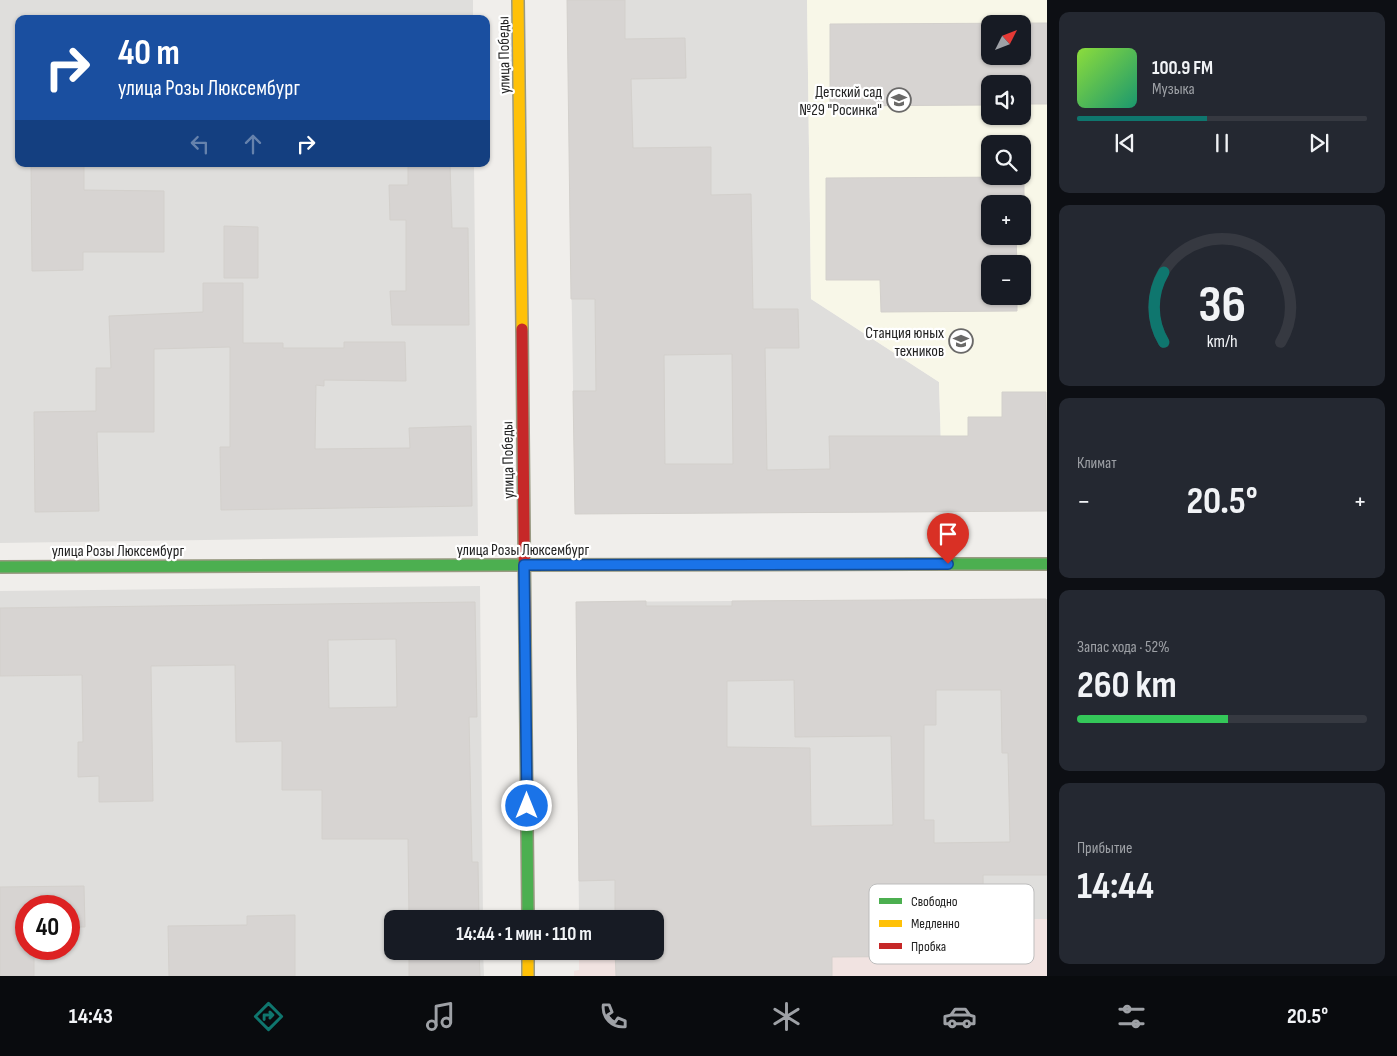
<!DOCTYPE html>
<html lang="ru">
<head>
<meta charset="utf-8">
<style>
	:root { --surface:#171b24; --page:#242831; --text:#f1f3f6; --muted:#9ea1a6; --line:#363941; --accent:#0f766e }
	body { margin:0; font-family:"Sofia Sans Condensed",sans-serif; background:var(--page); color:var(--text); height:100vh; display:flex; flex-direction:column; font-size:19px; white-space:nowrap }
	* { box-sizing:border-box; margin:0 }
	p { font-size:16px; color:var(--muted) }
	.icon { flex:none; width:28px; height:28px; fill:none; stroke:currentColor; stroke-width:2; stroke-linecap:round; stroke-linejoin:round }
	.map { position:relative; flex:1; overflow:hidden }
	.details { display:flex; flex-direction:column; gap:12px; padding:12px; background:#0d0f14; width:350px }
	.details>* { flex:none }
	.banner { position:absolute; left:15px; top:15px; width:475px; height:152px; border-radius:10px; box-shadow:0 1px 4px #0004; background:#1a4fa0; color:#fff; overflow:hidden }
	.needle { width:32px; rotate:48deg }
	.buttons { position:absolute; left:981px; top:15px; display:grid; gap:10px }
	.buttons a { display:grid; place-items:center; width:50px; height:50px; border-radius:10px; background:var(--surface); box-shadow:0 1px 4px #0004; font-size:25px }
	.speed { position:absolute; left:15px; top:895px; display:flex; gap:10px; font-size:25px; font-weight:700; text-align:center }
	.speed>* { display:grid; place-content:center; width:65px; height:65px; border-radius:50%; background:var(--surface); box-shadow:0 1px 4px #0004; line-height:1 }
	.speed .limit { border:8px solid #d22; background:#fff; color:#111 }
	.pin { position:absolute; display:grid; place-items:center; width:42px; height:42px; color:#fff; margin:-51px -21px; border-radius:50% 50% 50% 0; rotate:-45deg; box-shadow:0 0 5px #0007 }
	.pin .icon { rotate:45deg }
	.me { position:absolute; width:55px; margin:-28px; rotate:0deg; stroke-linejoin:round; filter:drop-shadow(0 0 4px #0008) }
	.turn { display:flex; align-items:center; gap:18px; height:105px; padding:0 20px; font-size:22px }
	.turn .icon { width:65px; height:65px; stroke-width:2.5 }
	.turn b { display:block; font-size:35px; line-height:42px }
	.lanes { display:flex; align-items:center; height:48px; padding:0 20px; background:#0003; justify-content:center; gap:25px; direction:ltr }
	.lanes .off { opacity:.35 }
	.big { font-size:38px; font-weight:700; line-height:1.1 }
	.details .tile { flex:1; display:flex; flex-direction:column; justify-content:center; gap:8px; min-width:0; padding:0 18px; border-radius:10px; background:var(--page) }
	.details .dial { align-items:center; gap:0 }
	.dial svg { height:130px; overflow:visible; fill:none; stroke:var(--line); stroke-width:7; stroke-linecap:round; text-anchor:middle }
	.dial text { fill:var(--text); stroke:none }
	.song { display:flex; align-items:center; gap:15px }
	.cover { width:60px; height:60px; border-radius:8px; background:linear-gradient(135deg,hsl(90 70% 55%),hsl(160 70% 35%)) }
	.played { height:5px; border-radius:2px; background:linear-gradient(90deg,var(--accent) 45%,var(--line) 45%) }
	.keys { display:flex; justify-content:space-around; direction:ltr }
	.heat { display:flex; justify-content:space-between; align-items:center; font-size:28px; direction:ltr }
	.charge { height:8px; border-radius:4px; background:linear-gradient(90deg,#34c759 52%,var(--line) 0) }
	.trip { position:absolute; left:384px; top:910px; width:280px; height:50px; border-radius:10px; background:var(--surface); box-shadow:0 1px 4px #0004; font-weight:700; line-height:50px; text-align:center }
	.menu { display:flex; height:80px; justify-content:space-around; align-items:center; background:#090b0e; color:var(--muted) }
	.menu .icon { width:35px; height:35px }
	.menu .on { color:var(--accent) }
	.menu b { font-size:22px; color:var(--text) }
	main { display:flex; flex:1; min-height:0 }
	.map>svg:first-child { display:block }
	.residential { fill:#dfdedc; fill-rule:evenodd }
	.commercial { fill:#f1e3e1 }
	.education { fill:#f8f7e8; fill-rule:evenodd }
	.building { fill:#d7d4d2; stroke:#d3d0cc; fill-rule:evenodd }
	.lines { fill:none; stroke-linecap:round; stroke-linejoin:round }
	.fast-casing { stroke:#999a82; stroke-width:14 }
	.slow-casing { stroke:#999a82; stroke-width:14 }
	.jam-casing { stroke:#999a82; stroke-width:14 }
	.fast { stroke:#4caf50; stroke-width:11 }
	.slow { stroke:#ffc107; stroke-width:11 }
	.jam { stroke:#c62828; stroke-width:11 }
	.route-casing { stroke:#114b97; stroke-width:12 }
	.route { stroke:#1a73e8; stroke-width:9 }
	.labels { text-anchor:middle; stroke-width:4.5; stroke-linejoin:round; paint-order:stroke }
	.street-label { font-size:16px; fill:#222; stroke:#fff }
	.poi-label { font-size:16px; fill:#222; stroke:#fff; text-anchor:end }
	.key { fill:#fff; stroke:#bdbdbd; stroke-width:1 }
	.key-label { font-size:14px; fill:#222 }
</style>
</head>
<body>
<main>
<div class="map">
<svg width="1047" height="976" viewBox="0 0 1047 976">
	<rect width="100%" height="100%" fill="#f0eeeb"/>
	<g class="residential">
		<polygon points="0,0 473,0 473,19 19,19 19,164 474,164 478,536 0,543"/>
		<polygon points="567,0 807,0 811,299 939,382 943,512 575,514"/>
		<path d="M480,586L483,919H392V951H483L484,976H0V591ZM26,906H69V949H26Z"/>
		<polygon points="1047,599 1047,919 895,920 894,825 744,826 655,919 579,919 576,602"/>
	</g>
	<polygon class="commercial" points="894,825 895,920 1047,919 1047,976 574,976 574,971 579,970 579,951 655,951 743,826"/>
	<path class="education" d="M807,0H1047V511L943,512L939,382L811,299ZM990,24H1022V56H990ZM990,84H1022V116H990ZM990,144H1022V176H990ZM990,204H1022V236H990ZM990,264H1022V296H990Z"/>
	<g class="building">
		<path d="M567,0H625V39L685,38L686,78L631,79L633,148L711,147V195L751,194L753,309H798L799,348H765L767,470L830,469L829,436H968V417H1002V392H1046L1047,511L575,514L573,391H596L595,299H571ZM732,354L733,464H665L664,355Z"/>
		<path d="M1047,23V104H1022V84H990V105L830,106V24ZM990,24H1022V56H990Z"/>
		<polygon points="31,164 84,164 84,190 164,191 164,252 83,252 83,270 32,271"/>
		<polygon points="408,164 450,164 452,228 468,228 469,325 392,325 390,291 406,291 406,220 390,220 389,185 408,185"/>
		<polygon points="1024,177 1024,208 1022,204 990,204 990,236 1016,236 1017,264 990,264 990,296 1017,296 1017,311 881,312 880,280 826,280 826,178"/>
		<polygon points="224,226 258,227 258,278 224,278"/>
		<polygon points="203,283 243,283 243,343 283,343 283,348 344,348 344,342 405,342 406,381 324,380 324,386 316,385 315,449 410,448 409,428 471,426 472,506 221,510 220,447 230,447 230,347 154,349 154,432 97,432 99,511 35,512 34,412 96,411 96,368 111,368 109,316 203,312"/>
		<path d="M1046,599L1047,875H983L984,956L832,957V976H616L615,951H655V919H615V880L579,881L576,602L646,601V606H732V601ZM794,680L795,737L891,736L893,825L811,826L810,748L727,747V681ZM936,690H1001L1002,753H1008L1010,842L934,843V820H924V725H936Z"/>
		<path d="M475,602L477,717H469L472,862H478L479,919H409L408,839H322V790H282V741L236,742L235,665L151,666L153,801L99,802V776L78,777V742H83L82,675L0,676V608ZM396,639L397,707L329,708L328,640Z"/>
		<polygon points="84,886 85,927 69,927 69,906 26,906 26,949 34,949 34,976 0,976 0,887"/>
		<polygon points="295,915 295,976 169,976 168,926 247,925 247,916"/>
		<polygon points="409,951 479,951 480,976 409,976"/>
	</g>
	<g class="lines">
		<g class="fast-casing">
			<g id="fast">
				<polyline points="916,564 1047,564"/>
				<polyline points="0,567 524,565"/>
				<polyline points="525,637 528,919"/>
			</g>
		</g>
		<g class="slow-casing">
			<g id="slow">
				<polyline points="518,0 522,329"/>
				<polyline points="524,565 916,564"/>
				<polyline points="528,951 528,976"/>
			</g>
		</g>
		<g class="jam-casing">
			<polyline id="jam" points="522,329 525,637"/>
		</g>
		<use href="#fast" class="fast"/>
		<use href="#slow" class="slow"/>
		<use href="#jam" class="jam"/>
	</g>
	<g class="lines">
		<g class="route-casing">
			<polyline id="route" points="527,806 524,565 948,564"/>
		</g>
		<use href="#route" class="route"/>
	</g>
	<defs>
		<g id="school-ring" transform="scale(1.25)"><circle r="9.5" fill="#fff" stroke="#6a6968" stroke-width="1.5"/><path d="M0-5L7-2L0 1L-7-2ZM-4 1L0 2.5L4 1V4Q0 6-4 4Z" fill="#6a6968"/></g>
	</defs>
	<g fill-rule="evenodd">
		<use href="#school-ring" x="899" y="100"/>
		<use href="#school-ring" x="961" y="341"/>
	</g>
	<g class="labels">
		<g class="street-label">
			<text transform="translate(503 55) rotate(-91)" y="6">улица Победы</text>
			<text transform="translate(507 460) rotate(-91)" y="6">улица Победы</text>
			<text x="523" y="555">улица Розы Люксембург</text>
			<text x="118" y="556">улица Розы Люксембург</text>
		</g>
		<g class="poi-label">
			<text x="882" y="97">Детский сад<tspan x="882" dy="18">№29 "Росинка"</tspan></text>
			<text x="944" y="338">Станция юных<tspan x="944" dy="18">техников</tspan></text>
		</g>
	</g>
	<rect x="869" y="884" width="165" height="80" rx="8" class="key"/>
	<rect x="879" y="898" width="23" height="6" fill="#4caf50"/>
	<rect x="879" y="920" width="23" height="7" fill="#ffc107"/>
	<rect x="879" y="943" width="23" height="6" fill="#c62828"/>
	<g class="key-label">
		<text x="911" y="906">Свободно</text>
		<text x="911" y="928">Медленно</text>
		<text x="911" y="951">Пробка</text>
	</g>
</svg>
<div class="buttons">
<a><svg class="needle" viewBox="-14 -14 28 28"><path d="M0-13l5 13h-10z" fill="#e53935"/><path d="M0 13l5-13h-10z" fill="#9ea1a6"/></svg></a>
<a><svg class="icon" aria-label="sound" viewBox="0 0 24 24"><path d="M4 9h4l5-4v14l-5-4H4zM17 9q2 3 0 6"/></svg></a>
<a><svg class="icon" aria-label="search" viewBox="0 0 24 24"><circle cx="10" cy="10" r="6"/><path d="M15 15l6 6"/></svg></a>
<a>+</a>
<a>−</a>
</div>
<div class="speed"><div class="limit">40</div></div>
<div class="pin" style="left:948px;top:564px;background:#d93025"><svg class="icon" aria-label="arrive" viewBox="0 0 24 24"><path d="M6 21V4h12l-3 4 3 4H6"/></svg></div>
<svg class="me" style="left:527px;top:806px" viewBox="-20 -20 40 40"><circle r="17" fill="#1a73e8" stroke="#fff" stroke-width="3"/><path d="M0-11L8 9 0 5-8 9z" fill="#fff"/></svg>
<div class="trip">14:44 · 1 мин · 110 m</div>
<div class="banner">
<div class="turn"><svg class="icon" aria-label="right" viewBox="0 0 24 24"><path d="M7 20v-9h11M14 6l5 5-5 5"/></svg><div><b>40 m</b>улица Розы Люксембург</div></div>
<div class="lanes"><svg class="icon off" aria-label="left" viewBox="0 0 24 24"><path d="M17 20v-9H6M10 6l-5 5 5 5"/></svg><svg class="icon off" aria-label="ahead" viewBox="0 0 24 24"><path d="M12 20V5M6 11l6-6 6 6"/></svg><svg class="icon" aria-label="right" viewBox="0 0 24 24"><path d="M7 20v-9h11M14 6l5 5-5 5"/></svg></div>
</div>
</div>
<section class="details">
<div class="tile">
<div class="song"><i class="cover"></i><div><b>100.9 FM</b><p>Музыка</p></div></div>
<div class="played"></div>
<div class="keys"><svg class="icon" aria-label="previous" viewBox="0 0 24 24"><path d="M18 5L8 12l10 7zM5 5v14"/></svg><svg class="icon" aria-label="pause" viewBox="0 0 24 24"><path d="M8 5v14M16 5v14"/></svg><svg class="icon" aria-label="next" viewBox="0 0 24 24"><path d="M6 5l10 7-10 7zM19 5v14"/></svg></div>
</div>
<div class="tile dial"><svg viewBox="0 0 100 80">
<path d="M14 69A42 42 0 1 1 86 69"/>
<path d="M14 69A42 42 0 0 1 14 26" stroke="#0f766e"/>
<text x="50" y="56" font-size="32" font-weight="700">36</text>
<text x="50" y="72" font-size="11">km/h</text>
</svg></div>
<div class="tile"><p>Климат</p>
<div class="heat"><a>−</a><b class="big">20.5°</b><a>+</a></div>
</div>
<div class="tile"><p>Запас хода · 52%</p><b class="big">260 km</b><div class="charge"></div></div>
<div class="tile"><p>Прибытие</p><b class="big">14:44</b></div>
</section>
</main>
<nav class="menu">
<b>14:43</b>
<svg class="icon on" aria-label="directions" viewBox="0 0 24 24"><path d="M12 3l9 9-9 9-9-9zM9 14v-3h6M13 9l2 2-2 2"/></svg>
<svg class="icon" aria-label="music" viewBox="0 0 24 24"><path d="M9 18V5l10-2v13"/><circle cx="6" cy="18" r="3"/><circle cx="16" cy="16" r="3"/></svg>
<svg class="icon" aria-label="phone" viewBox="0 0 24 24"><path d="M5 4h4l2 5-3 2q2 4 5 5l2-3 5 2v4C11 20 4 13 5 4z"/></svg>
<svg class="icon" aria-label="climate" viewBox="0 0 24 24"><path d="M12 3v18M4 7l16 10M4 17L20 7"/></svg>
<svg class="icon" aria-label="car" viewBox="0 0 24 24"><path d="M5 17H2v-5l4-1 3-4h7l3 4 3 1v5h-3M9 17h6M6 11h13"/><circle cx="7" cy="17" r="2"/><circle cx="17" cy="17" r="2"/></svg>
<svg class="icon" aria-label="filters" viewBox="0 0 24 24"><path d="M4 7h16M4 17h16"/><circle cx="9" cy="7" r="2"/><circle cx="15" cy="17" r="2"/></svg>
<b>20.5°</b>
</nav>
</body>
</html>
